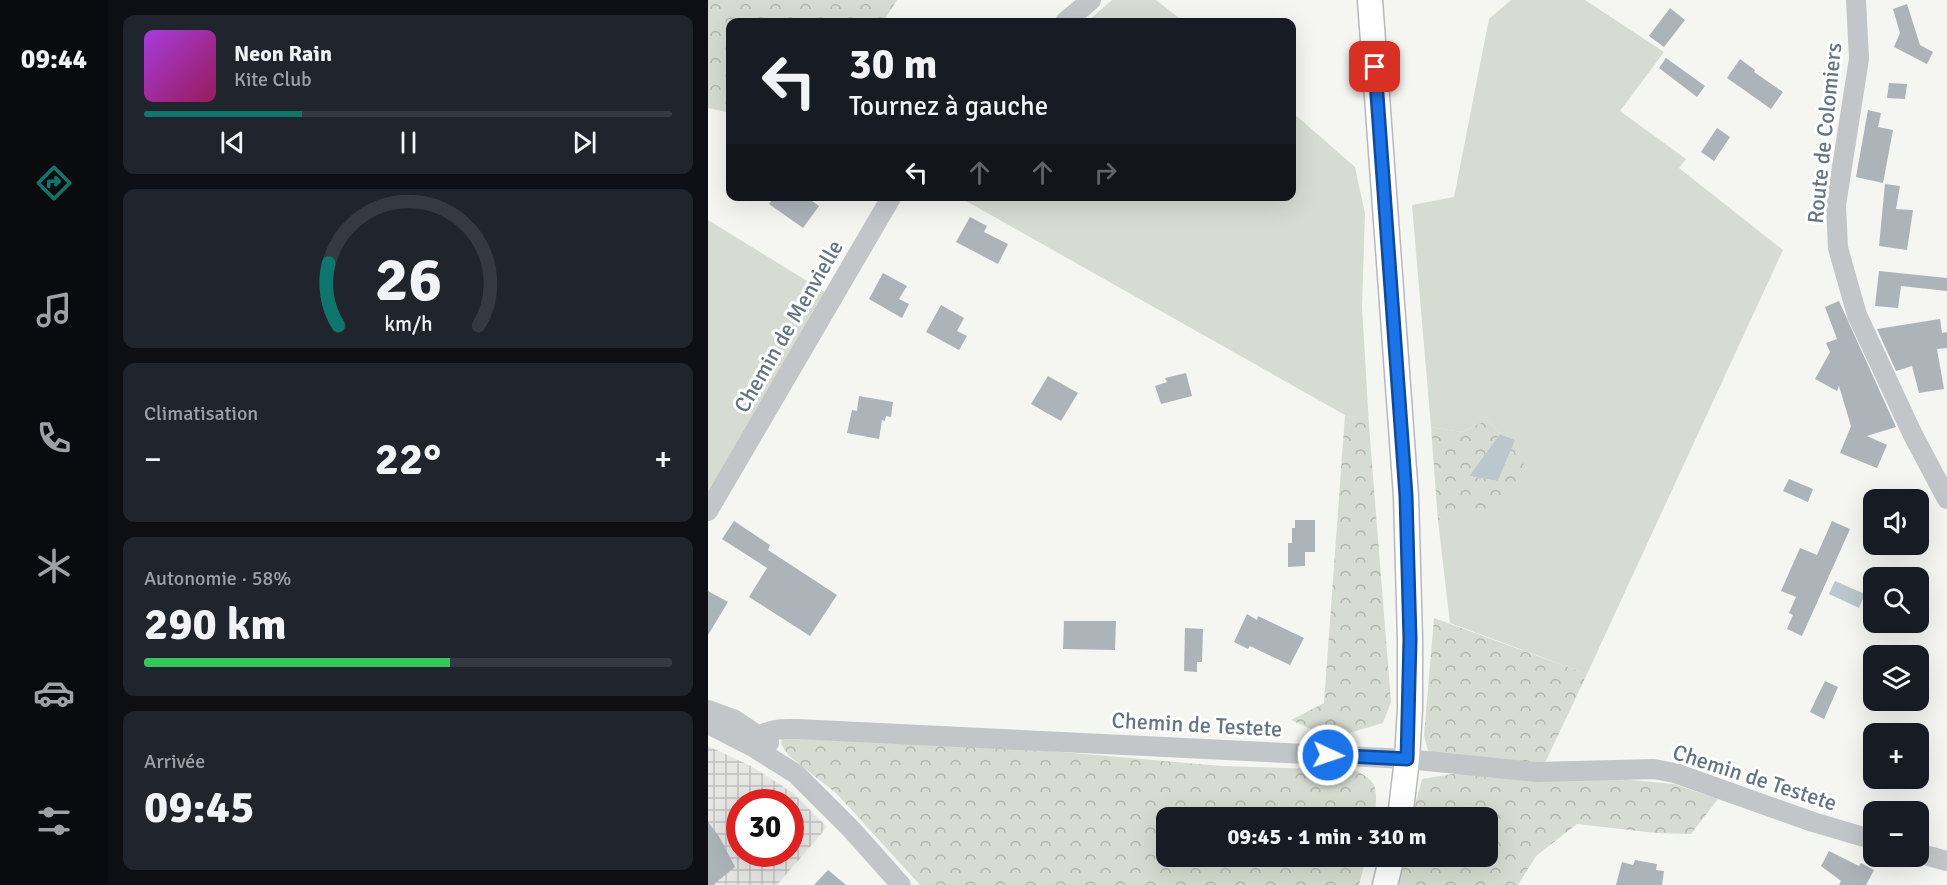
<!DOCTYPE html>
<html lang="fr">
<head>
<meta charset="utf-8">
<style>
	:root { --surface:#171b24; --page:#20242c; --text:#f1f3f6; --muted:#9ea1a6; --line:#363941; --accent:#0f766e }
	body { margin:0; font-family:Signika,sans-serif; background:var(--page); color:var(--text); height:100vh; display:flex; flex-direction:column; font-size:22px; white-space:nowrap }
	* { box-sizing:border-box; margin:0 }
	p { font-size:20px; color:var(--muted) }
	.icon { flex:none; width:33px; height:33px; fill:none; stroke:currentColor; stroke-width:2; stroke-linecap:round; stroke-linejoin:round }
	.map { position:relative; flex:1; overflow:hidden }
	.side { display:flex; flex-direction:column; gap:15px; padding:15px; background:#0d0f14; width:600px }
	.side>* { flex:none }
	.guide { position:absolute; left:18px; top:18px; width:570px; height:183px; border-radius:12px; box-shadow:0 6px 24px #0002; background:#171b24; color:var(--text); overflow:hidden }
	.tools { position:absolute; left:1155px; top:489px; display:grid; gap:12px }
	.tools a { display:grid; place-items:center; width:66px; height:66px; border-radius:12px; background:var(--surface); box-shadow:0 6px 24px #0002; font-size:30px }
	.speed { position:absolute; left:18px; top:789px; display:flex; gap:12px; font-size:30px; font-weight:700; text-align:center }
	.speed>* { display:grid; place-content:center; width:78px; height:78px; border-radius:50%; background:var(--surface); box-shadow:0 6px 24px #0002; line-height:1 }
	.speed .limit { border:9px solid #d22; background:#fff; color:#111 }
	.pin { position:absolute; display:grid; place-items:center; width:51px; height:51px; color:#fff; margin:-26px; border-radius:12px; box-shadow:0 3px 9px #0006 }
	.me { position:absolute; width:66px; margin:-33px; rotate:93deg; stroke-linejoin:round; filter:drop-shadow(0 0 4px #0008) }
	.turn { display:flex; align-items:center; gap:21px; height:126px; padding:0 24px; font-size:27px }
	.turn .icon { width:78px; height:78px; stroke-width:2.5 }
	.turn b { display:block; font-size:42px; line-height:51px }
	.lanes { display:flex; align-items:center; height:57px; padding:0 24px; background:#0003; justify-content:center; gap:30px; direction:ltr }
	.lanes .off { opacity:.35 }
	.big { font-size:45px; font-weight:700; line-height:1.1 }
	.side .widget { flex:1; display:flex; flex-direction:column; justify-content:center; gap:9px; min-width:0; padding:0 21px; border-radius:12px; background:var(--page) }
	.side .dial { align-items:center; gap:0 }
	.dial svg { height:156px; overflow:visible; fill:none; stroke:var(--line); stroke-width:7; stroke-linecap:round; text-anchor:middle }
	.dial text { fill:var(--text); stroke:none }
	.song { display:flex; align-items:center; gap:18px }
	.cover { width:72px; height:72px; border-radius:9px; background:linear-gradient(135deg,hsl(280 70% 55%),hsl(330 70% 35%)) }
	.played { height:6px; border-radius:3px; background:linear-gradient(90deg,var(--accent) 30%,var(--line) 30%) }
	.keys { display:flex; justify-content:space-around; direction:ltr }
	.heat { display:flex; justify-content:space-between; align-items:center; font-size:33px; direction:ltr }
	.charge { height:9px; border-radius:4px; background:linear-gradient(90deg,#34c759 58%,var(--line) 0) }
	.trip { position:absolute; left:448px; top:807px; width:342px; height:60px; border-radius:12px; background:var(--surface); box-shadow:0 6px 24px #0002; font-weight:700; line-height:60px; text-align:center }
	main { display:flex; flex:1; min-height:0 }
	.tab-bar { display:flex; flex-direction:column; width:108px; justify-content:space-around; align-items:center; background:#090b0e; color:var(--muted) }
	.tab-bar .icon { width:42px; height:42px }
	.tab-bar .active { color:var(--accent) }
	.tab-bar b { font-size:27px; color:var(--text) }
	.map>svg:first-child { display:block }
	.industrial { fill:url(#industrial-grid); fill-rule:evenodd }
	.grass { fill:#d6dcd2 }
	.forest { fill:url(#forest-crowns) }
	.water { fill:#bbc7cc }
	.building { fill:#acb3b9 }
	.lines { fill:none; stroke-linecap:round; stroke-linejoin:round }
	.major-casing { stroke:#b5b9bd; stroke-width:27 }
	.minor { stroke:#c2c6c9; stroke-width:20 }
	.major { stroke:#fff; stroke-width:24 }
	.route-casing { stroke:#114b97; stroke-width:15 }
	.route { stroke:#1a73e8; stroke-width:10 }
	.labels { text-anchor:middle; stroke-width:6; stroke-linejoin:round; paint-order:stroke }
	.street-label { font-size:22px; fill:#637484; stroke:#fff }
</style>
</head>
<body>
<main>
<nav class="tab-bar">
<b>09:44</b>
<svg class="icon active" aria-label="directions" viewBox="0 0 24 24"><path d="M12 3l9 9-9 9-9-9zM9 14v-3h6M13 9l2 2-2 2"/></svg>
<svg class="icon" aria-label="music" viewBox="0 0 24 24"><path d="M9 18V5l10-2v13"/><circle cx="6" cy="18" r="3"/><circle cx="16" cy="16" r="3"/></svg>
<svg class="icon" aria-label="phone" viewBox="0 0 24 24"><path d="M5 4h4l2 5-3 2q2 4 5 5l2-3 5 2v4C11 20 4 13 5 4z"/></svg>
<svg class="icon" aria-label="climate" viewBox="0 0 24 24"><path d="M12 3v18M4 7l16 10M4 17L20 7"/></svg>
<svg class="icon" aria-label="car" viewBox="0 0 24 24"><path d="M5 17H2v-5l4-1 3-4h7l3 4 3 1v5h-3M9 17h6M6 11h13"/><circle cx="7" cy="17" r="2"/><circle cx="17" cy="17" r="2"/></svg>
<svg class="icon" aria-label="filters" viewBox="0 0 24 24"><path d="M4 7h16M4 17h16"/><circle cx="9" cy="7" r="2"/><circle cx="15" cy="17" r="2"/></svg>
</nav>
<section class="side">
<div class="widget">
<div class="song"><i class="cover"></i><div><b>Neon Rain</b><p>Kite Club</p></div></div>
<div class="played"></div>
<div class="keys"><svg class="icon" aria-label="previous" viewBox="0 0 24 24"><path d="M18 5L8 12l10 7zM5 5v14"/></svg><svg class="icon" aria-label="pause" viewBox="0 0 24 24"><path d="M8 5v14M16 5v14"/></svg><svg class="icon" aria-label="next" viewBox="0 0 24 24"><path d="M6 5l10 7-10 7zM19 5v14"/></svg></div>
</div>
<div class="widget dial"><svg viewBox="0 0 100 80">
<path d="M14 69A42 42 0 1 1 86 69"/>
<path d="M14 69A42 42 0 0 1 9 37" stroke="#0f766e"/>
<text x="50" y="56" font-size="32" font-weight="700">26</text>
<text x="50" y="72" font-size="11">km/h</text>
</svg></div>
<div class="widget"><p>Climatisation</p>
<div class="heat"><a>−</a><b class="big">22°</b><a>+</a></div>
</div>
<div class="widget"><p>Autonomie · 58%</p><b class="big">290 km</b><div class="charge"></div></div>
<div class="widget"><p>Arrivée</p><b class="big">09:45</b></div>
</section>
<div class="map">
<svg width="1239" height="885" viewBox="0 0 1239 885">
	<defs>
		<pattern id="industrial-grid" width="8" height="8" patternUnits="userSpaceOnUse" patternTransform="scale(1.5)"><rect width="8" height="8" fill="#e6e7e5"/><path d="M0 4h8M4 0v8" fill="none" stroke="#bec0bf"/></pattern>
		<pattern id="forest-crowns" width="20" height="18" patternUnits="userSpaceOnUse" patternTransform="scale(1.5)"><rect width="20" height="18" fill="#d6dcd2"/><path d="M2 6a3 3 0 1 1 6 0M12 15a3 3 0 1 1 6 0" fill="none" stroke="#b1b7b0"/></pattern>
	</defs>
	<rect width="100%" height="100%" fill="#f5f5f1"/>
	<path class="industrial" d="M0,746L43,766L85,793L119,827L69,885H0ZM32,802H82V854H32Z"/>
	<g class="grass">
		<polygon points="404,0 448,0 476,22 379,22"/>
		<polygon points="803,0 877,0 956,52 912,111 978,159 971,168 1075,250 879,674 742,623 730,521 750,505 780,510 807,440 792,434 779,420 754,432 723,427 704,205 746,197 781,19"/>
		<polygon points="584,112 647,167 657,214 654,306 661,426 637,415 251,197 584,196"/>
		<polygon points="0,220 117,292 0,491"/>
	</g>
	<g class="forest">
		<polygon points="0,0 189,0 175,22 22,22 22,111 18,112 0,108"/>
		<polygon points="637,415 661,426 683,702 675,723 641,733 605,730 583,720 616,703"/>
		<polygon points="779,420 792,434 761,476 790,481 807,440 817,468 806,491 780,510 750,506 730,521 723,427 754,432"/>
		<polygon points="726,618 879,674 835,767 721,754 716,736"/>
		<path d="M74,738L263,744L513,766L646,770C673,782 668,790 667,817L459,818V856L658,857L651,885H212L129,794L80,755L73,744Z"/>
		<polygon points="788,767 966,784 1010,799 983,834 948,833 869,824 828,856 810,885 687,885 694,857 780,856 780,818 704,817 714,779"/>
	</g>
	<g class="water">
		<polygon points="792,434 807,440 790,481 761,476"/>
		<polygon points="1127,581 1157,594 1151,608 1121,594"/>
	</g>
	<g class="building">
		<polygon points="1199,4 1212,45 1225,52 1219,64 1186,47 1192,33 1185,9"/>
		<polygon points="962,8 977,20 956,47 941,36"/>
		<polygon points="958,58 997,86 989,97 951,68"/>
		<polygon points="1032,59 1047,70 1046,72 1075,92 1063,109 1019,78"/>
		<polygon points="1181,83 1199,84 1197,99 1179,98"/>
		<polygon points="1160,110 1173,113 1170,127 1185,130 1175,183 1148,177"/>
		<polygon points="1009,128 1022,137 1006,161 993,152"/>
		<polygon points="1177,184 1192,186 1188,209 1205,210 1199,250 1171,246"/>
		<polygon points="67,196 97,196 111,206 95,228 61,204"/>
		<polygon points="262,217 279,226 276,232 300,244 290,264 248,242"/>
		<polygon points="1171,271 1239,278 1239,291 1193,286 1190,308 1167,306"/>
		<polygon points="175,273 199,286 191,299 201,304 194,318 161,299"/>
		<polygon points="1131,301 1188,427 1159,436 1179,445 1169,468 1132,453 1143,426 1131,386 1129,391 1107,379 1122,352 1118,343 1129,339 1117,307"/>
		<polygon points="233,305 256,318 249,331 259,336 251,350 218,332"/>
		<polygon points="1232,319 1234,333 1239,332 1239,348 1229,349 1236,389 1211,393 1204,366 1188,371 1169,329"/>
		<polygon points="478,373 484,396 453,404 447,386 459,382 457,378"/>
		<polygon points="340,376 370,393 353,421 323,404"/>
		<polygon points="151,396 185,402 183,417 178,416 177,421 174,420 171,439 139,433 144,410 149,411"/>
		<polygon points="1081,479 1105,489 1100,502 1075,491"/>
		<polygon points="587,520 607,520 607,552 597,552 597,566 580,567 580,543 584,543 584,528 587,528"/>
		<polygon points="26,521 62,545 60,550 129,595 102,636 41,597 59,568 14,539"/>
		<polygon points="1124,521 1142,529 1094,636 1079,629 1085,615 1081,613 1088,597 1073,591 1092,548 1109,555"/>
		<polygon points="0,591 20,602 0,635"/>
		<polygon points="539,614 549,620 550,616 596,638 582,665 542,646 540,649 526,642"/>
		<polygon points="356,621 408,621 407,650 355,649"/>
		<polygon points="477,628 495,629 494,662 489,662 489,672 476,671"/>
		<polygon points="1117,681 1130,687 1116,719 1102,712"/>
		<polygon points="0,822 12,838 27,867 5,885 0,885"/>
		<polygon points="1121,851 1151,866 1153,863 1166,870 1158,885 1131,885 1133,881 1113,866"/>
		<polygon points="927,860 949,864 948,870 956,871 954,885 908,885 914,862 925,865"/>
		<polygon points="120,870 138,885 106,885"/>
	</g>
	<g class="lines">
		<g class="major-casing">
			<g id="major">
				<polyline points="662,0 698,496 702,639 702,709 699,759 692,818"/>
				<polyline points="677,885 684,856"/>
			</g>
		</g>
		<g class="minor">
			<polyline points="1148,0 1151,59 1128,205 1130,248 1149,315 1205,435 1239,499"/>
			<polyline points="357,22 383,0"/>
			<polyline points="0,511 184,196"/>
			<polyline points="0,710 27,720 61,743"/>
			<polyline points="0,724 45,747 88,774 143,829 193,885"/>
			<path d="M52,736C63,728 76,729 89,729L699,759L828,772L946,769L967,773L1105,822L1166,840"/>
			<polyline points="1210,853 1239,861"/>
		</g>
		<use href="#major" class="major"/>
	</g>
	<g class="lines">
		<g class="route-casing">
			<polyline id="route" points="620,755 699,759 702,639 698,496 667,67"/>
		</g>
		<use href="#route" class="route"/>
	</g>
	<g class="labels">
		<g class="street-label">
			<text transform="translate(1116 133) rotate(-84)" y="8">Route de Colomiers</text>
			<text transform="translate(80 326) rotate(-60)" y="8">Chemin de Menvielle</text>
			<text transform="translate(489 724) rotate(3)" y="8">Chemin de Testete</text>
			<text transform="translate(1047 777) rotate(18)" y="8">Chemin de Testete</text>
		</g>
	</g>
</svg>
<div class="tools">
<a><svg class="icon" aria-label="sound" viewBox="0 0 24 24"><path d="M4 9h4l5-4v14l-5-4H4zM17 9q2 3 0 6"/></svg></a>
<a><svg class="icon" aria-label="search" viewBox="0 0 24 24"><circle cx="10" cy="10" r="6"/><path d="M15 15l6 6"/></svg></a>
<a><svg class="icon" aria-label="layers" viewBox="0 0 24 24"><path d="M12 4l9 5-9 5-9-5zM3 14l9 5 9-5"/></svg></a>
<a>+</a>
<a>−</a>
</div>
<div class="speed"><div class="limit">30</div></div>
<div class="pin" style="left:667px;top:67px;background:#d93025"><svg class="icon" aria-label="arrive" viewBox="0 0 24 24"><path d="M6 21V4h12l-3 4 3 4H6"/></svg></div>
<svg class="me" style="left:620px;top:755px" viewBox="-20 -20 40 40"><circle r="17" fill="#1a73e8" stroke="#fff" stroke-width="3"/><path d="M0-11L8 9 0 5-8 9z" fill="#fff"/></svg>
<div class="trip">09:45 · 1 min · 310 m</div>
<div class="guide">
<div class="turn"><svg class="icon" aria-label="left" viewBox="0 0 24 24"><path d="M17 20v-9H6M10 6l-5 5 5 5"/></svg><div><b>30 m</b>Tournez à gauche</div></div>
<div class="lanes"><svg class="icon" aria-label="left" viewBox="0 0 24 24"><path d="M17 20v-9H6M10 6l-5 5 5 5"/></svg><svg class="icon off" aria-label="ahead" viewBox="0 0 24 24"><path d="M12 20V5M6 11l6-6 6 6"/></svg><svg class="icon off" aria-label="ahead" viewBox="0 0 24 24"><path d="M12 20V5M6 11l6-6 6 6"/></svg><svg class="icon off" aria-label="right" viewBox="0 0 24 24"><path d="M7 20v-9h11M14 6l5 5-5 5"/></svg></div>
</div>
</div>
</main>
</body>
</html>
